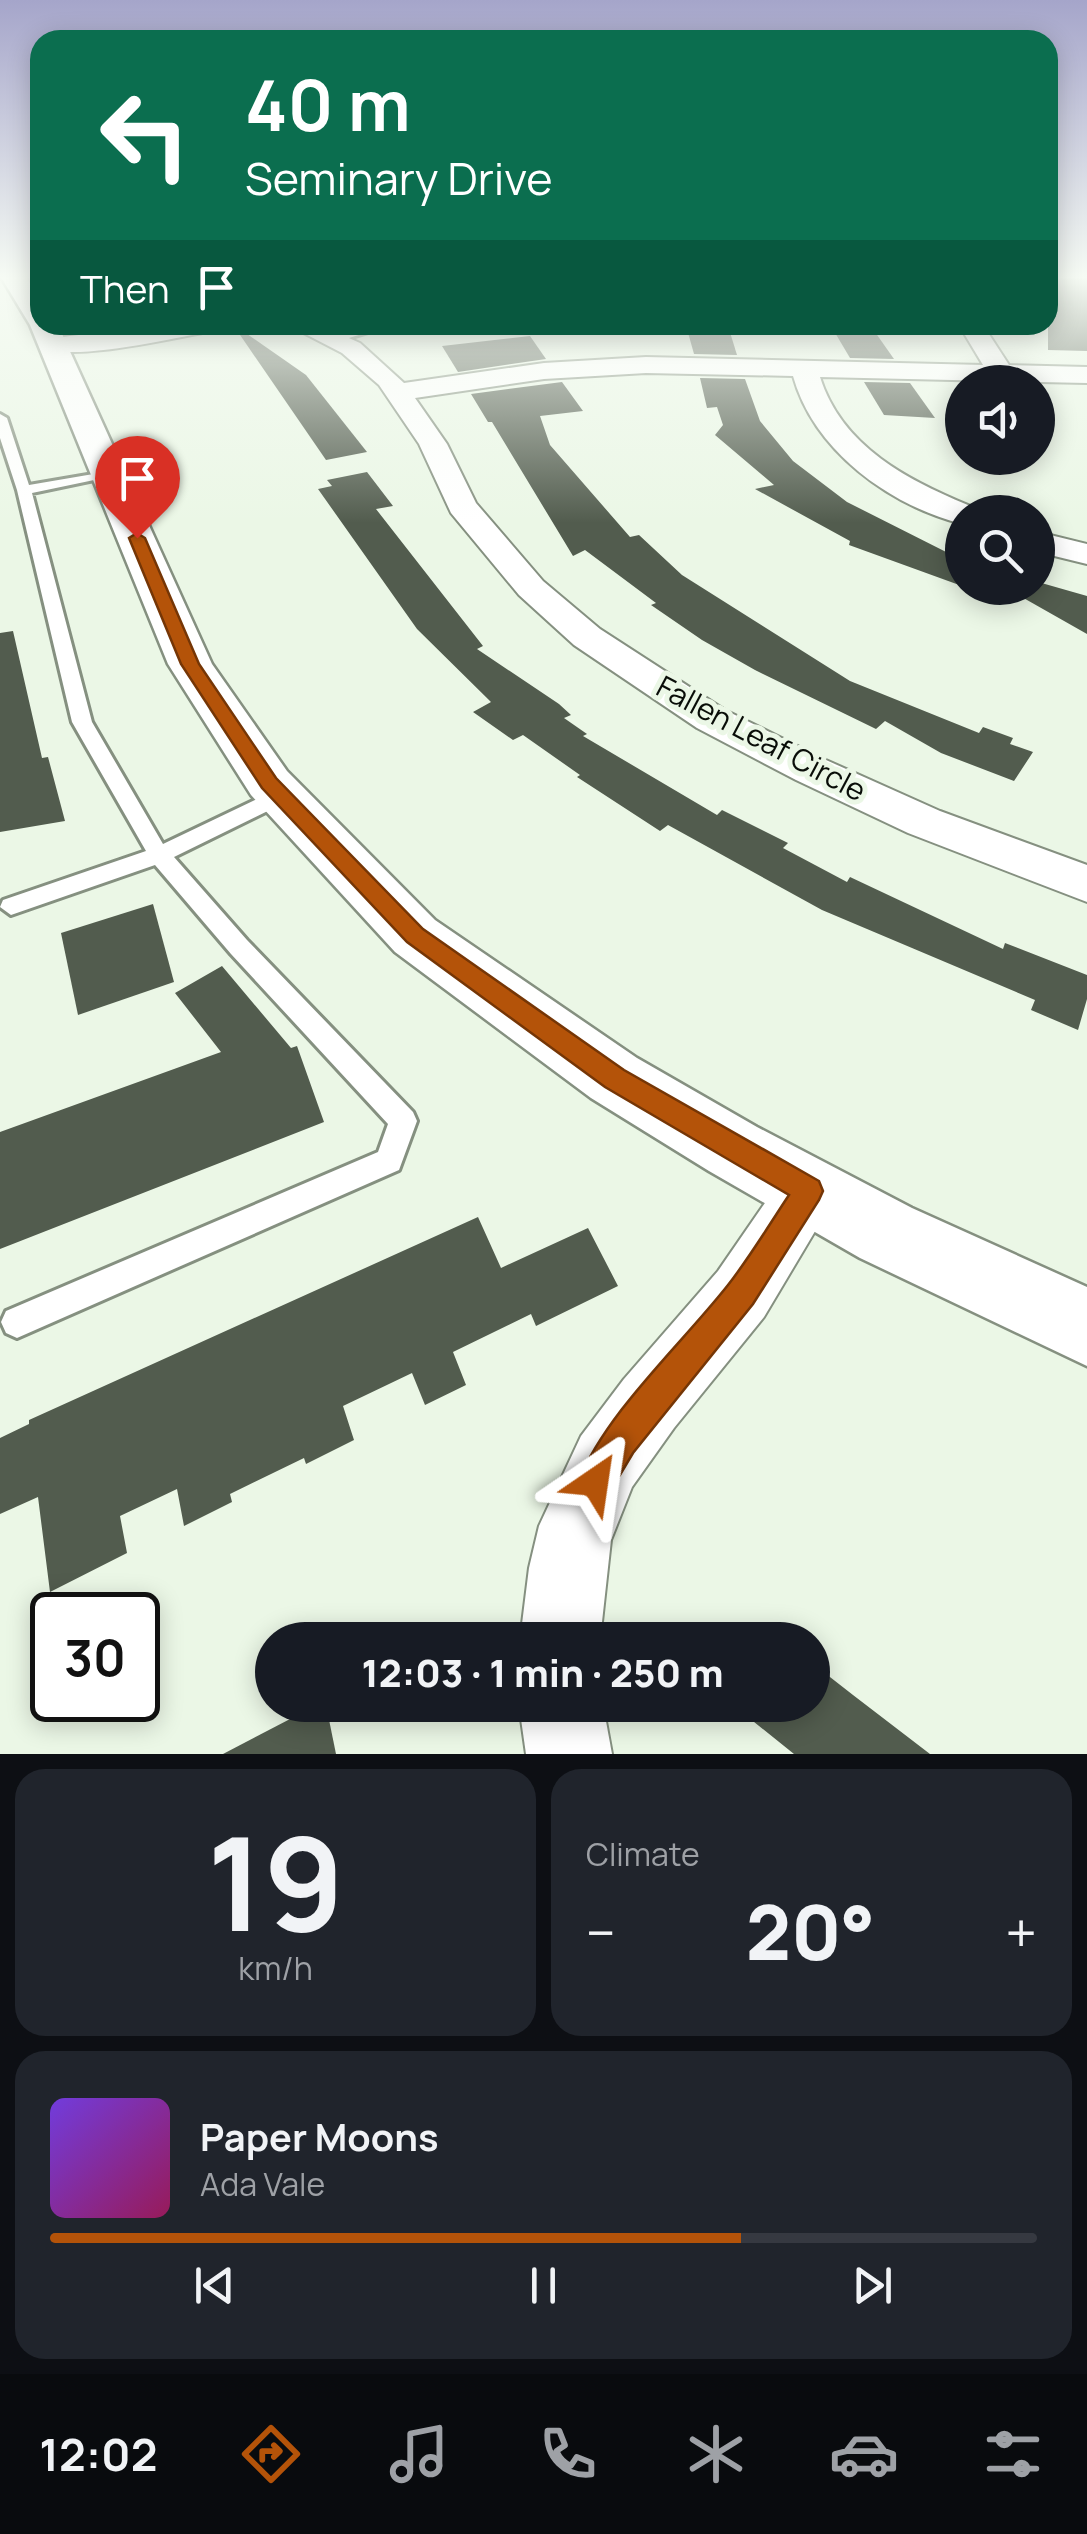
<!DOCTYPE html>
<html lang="en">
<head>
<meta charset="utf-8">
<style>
	:root { --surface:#171b24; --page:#20242c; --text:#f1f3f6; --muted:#9ea1a6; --line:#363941; --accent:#b45309 }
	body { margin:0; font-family:Manrope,sans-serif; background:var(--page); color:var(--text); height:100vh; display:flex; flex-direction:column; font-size:38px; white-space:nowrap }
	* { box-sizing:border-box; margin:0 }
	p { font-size:32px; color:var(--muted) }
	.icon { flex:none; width:55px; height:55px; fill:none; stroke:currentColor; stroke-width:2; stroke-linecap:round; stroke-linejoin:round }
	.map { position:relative; height:1754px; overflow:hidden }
	.drawer { display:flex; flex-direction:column; gap:15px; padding:15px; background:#0d0f14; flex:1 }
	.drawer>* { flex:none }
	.top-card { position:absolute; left:30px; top:30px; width:1028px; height:305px; border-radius:30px; box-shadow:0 5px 25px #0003; background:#0b6e4f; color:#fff; overflow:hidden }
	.buttons { position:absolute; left:945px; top:365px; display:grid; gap:20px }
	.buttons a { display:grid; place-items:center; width:110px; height:110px; border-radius:50%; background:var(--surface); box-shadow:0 5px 25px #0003; font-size:50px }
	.speed { position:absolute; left:30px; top:1592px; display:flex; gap:20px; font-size:50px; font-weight:700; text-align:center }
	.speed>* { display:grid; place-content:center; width:130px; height:130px; border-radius:50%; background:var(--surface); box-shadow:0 5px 25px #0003; line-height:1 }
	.speed .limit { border:5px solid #111; border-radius:15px; background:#fff; color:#111 }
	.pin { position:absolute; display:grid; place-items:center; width:85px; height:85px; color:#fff; margin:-102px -42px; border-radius:50% 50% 50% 0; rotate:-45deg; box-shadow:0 0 10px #0007 }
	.pin .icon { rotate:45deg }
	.me { position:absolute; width:110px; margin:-55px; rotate:32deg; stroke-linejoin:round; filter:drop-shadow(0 0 8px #0008) }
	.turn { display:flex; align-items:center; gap:35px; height:210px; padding:0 50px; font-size:45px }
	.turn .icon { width:130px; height:130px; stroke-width:2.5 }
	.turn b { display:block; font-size:70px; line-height:85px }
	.then { display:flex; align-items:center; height:95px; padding:0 50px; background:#0003; gap:20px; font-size:38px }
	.big { font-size:75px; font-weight:800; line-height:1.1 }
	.drawer .widget { flex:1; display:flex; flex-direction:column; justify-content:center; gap:15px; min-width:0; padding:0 35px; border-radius:30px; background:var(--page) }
	.drawer .dial { align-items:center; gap:0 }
	.dial b { font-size:130px; line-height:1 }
	.song { display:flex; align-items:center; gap:30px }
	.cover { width:120px; height:120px; border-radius:15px; background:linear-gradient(135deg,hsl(260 70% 55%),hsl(330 70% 35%)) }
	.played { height:10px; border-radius:5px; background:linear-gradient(90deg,var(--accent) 70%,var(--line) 70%) }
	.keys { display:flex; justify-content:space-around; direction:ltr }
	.heat { display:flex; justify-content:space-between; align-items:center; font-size:55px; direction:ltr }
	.drawer .tiles { flex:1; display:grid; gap:15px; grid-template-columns:1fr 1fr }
	.widget:last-child { grid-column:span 2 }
	.trip { position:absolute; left:255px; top:1622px; width:575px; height:100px; border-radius:50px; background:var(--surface); box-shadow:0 5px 25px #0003; font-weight:800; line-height:100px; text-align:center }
	.dock { display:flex; height:160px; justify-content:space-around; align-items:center; background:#090b0e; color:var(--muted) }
	.dock .icon { width:70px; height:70px }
	.dock .current { color:var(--accent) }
	.dock b { font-size:45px; color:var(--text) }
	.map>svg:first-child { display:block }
	.building { fill:#525c4e }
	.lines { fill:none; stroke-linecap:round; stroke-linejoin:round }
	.lane-casing { stroke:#859080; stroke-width:6 }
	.street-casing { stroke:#859080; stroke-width:4 }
	.primary-casing { stroke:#859080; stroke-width:5 }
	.lane { fill:#fff; fill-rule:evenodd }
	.street { fill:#fff; fill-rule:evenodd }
	.primary { fill:#fff; fill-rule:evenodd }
	.route { fill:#b45309; stroke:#753606; stroke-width:2.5 }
	.labels { text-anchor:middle; stroke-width:10; stroke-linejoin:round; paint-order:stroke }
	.far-street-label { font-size:30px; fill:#090d08; stroke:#ebf7e6 }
</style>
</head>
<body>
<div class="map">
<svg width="1087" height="1754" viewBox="0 0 1087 1754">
	<rect width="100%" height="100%" fill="#ebf7e6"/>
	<g class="building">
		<polygon points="1048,277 1087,278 1087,351 1048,350"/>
		<polygon points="240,329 306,375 367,452 326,460 238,332"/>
		<polygon points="687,329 729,329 737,355 694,354"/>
		<polygon points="834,331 875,332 894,359 850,358"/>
		<polygon points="530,336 546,359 458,372 442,346"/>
		<polygon points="700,378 745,379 760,421 793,461 847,502 962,560 962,586 849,545 850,541 755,489 774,485 715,435 723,425 717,407 707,408"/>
		<polygon points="562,382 583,411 540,416 550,445 630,537 639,535 682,575 850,681 979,733 983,727 1013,738 1010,744 1033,752 1014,781 941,753 885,721 876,729 755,670 702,640 651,605 656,603 585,550 573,556 492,422 488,422 471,394"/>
		<polygon points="864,382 910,383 935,418 884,415"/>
		<polygon points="367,472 393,506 376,509 483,646 477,649 559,704 571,715 564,718 587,734 583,736 717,815 722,810 788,843 783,848 847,882 850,877 1003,949 1005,943 1087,975 1087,999 1078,1030 1031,1010 1035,1000 822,910 668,825 660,831 577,777 580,775 523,735 513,740 473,712 491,702 417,629 318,489 332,486 327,480"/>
		<polygon points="1038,582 1087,596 1087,634 1006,588 1038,588"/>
		<polygon points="13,631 42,758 48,757 65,821 0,832 0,633"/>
		<polygon points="153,904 174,982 78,1015 61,933"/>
		<polygon points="222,966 291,1048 297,1046 324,1122 0,1249 0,1132 221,1052 175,993"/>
		<polygon points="478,1217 501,1268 588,1228 618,1286 536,1326 531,1314 453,1352 466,1385 425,1405 412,1373 343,1406 354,1440 306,1464 304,1458 230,1494 232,1502 184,1526 177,1489 120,1516 127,1553 50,1592 38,1497 0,1514 0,1438 29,1424 29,1420"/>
		<polygon points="812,1663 853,1695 930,1754 794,1754 733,1705 812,1705"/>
		<polygon points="317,1705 326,1705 336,1754 223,1754"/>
	</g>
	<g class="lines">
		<g class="lane-casing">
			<g id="lane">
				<polygon points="373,325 391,325 336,342 330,339"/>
				<polygon points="0,414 7,418 29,485 111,471 118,475 32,493 92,722 163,844 274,791 288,791 291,796 288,801 174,857 247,940 413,1112 417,1121 399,1170 17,1338 6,1333 1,1322 6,1311 378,1152 388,1124 231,954 155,865 11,915 0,907 3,900 146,851 72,722 17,490 0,438"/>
			</g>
		</g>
		<g class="street-casing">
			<g id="street">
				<path d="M164,325H220L208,332C178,337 60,365 41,345L53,338Z"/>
				<path d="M288,325H320L360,343L404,383L544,363L646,357L983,365L959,325H983L1009,365L1087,367V383L820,377C842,447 909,481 973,507L977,512H962V524C889,505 814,451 793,376L646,373L544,379L415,398L447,444L476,503L543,581L600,629L725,710L826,760L940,811L1087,865V902L908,833L796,780L697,728L574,645L519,595L451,513L419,444L379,385L342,353Z"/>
				<polygon points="1038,532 1087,544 1087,564 1038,552"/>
				<polygon points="809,1162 831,1171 839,1191 764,1317 674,1428 632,1487 611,1540 600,1640 520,1640 529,1568 539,1526 581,1436 624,1379 718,1271 787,1171"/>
				<polygon points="519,1705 603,1705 612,1754 526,1754"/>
			</g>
		</g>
		<g class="primary-casing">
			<polygon id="primary" points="1,277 26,277 40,299 40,325 58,325 212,664 287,771 435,920 637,1058 757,1127 912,1208 1087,1287 1087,1366 860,1258 709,1171 591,1098 395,952 251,795 168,664 30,325"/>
		</g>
		<use href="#lane" class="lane"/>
		<use href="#street" class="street"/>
		<use href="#primary" class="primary"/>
	</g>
	<linearGradient id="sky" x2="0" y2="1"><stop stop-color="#a5a5ca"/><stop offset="0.53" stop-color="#f6fbf4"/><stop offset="1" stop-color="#f6fbf4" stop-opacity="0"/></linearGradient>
	<rect width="1087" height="523" fill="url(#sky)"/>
	<path class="route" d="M137,533L145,538L199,664L276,778L423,929L624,1070L819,1181L823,1191L819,1200L753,1304L633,1453L608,1495L595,1500L583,1495L578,1482C607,1411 680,1346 728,1285C750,1257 769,1225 789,1195L605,1087L407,942L262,788L181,664L129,538Z"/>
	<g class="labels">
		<g class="far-street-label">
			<text transform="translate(761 739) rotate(28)" y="10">Fallen Leaf Circle</text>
		</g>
	</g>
</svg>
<div class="buttons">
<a><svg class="icon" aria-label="sound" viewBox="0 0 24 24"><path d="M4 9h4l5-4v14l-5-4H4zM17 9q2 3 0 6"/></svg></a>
<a><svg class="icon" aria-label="search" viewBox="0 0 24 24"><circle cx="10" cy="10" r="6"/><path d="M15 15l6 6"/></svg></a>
</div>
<div class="speed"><div class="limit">30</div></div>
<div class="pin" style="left:137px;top:538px;background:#d93025"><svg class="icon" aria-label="arrive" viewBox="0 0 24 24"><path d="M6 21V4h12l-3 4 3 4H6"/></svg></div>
<svg class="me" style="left:595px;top:1482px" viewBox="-20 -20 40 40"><path d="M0-17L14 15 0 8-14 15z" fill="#b45309" stroke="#fff" stroke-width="4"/></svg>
<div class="trip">12:03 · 1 min · 250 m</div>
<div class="top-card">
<div class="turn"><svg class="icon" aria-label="left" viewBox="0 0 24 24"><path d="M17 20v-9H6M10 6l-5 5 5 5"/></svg><div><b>40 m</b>Seminary Drive</div></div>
<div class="then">Then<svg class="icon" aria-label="arrive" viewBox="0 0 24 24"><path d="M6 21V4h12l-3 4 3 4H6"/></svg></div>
</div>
</div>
<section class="drawer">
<div class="tiles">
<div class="widget dial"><b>19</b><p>km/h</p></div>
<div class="widget"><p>Climate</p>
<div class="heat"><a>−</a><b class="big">20°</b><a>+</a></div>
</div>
<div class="widget">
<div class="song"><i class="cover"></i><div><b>Paper Moons</b><p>Ada Vale</p></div></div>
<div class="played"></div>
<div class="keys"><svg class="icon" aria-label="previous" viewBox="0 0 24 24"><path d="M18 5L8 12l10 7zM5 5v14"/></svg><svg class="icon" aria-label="pause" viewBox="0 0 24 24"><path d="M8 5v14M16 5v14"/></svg><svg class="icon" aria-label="next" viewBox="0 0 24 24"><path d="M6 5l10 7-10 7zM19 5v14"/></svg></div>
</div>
</div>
</section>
<nav class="dock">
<b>12:02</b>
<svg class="icon current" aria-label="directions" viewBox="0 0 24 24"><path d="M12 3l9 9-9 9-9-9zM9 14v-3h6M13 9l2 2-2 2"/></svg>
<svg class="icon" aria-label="music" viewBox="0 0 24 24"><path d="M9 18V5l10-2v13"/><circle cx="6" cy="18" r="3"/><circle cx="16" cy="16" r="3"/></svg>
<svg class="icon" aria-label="phone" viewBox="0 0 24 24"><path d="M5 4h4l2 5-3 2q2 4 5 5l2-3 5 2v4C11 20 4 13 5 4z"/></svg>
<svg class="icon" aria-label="climate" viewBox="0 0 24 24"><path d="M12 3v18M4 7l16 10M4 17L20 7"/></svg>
<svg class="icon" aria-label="car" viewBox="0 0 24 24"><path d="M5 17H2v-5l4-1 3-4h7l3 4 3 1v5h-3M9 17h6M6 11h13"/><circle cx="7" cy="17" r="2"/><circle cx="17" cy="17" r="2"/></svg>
<svg class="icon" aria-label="filters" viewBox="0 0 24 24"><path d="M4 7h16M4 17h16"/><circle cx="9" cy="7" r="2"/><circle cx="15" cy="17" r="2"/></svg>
</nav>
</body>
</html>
